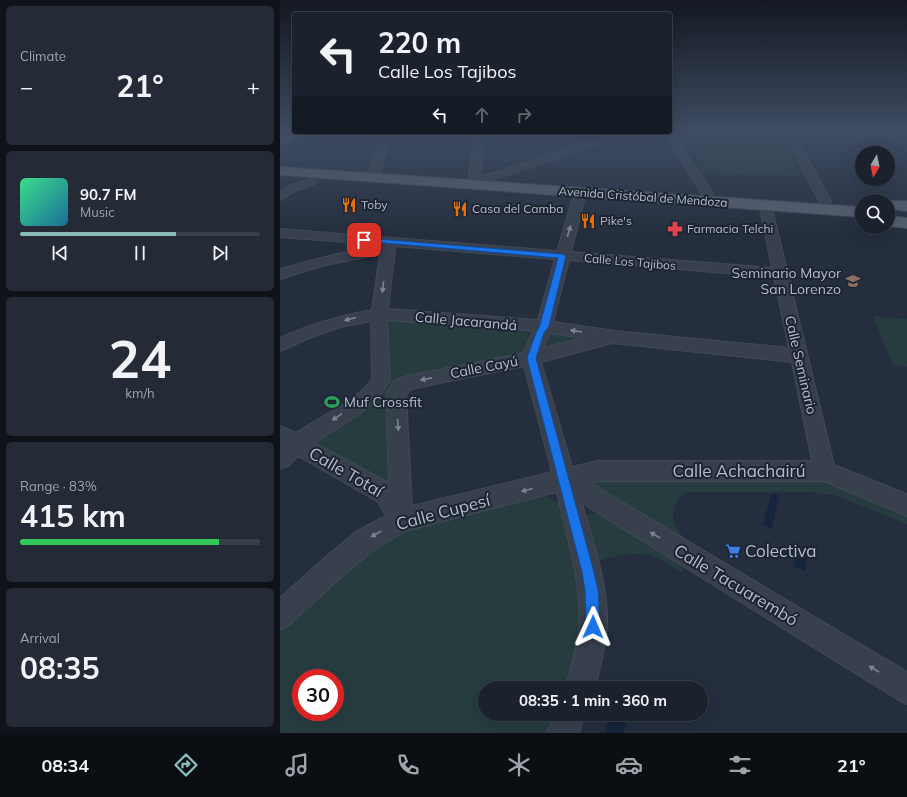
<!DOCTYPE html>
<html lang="en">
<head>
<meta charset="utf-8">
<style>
	:root { --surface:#1b222e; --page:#242a36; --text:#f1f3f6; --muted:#a0a4aa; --line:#393f4a; --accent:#8bbbb9 }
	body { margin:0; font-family:Mulish,sans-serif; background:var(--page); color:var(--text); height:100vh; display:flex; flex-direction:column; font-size:15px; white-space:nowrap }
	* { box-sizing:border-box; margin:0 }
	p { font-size:13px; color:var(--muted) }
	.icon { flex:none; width:22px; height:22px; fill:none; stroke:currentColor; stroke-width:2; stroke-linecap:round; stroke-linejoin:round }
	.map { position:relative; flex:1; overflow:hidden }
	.side { display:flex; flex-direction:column; gap:6px; padding:6px; background:#0f1319; width:280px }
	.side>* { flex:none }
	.guide { position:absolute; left:12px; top:12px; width:380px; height:122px; border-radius:4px; box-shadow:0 4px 16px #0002,0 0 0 1px var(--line); background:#1b222e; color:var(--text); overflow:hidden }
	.needle { width:26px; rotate:189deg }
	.buttons { position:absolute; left:575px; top:146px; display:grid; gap:8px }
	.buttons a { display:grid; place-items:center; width:40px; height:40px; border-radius:50%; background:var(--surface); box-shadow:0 4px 16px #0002,0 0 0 1px var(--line); font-size:20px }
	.speed { position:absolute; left:12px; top:669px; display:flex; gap:8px; font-size:20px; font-weight:700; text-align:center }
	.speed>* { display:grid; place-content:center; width:52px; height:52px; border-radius:50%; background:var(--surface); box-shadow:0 4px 16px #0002,0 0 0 1px var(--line); line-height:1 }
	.speed .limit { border:6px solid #d22; background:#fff; color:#111 }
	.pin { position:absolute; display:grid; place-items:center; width:34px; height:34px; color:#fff; margin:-17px; border-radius:8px; box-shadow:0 2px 6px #0006 }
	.me { position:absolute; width:44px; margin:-22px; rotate:1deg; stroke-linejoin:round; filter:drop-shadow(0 0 3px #0008) }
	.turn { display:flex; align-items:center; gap:14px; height:84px; padding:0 20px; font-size:18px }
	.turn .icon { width:52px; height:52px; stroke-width:2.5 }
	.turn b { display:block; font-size:28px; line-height:34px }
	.lanes { display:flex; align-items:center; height:38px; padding:0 20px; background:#0003; justify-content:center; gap:20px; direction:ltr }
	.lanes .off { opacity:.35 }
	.big { font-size:30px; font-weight:700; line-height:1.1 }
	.side .widget { flex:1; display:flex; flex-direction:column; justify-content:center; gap:6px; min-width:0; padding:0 14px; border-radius:6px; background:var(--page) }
	.side .dial { align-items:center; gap:0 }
	.dial b { font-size:52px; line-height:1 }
	.song { display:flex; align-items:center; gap:12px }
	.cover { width:48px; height:48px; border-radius:6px; background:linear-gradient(135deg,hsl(150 70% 55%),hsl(200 70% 35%)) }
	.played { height:4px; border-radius:2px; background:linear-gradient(90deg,var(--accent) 65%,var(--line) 65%) }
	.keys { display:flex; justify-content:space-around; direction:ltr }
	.heat { display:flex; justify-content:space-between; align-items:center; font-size:22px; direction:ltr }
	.charge { height:6px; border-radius:3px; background:linear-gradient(90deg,#34c759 83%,var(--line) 0) }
	.trip { position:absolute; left:198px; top:681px; width:230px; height:40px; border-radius:20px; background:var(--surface); box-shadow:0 4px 16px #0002,0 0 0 1px var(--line); font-weight:700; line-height:40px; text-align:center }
	.dock { display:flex; height:64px; justify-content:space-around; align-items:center; background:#0b0e12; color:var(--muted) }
	.dock .icon { width:28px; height:28px }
	.dock .current { color:var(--accent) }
	.dock b { font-size:18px; color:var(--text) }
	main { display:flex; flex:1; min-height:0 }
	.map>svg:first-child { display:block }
	.green { fill:#263c3f; fill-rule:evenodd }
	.water { fill:#16253d }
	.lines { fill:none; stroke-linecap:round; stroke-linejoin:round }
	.minor-casing { stroke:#414957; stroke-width:2 }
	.major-casing { stroke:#414957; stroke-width:2 }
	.minor { fill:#38404e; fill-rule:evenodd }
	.major { fill:#565f6e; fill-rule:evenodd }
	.oneway { fill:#7c8492 }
	.route { fill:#1a73e8; stroke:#114b97 }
	.labels { text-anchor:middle; stroke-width:4; stroke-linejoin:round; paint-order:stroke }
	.far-street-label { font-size:12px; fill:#b4bbc9; stroke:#1d2533 }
	.far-poi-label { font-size:12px; fill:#b4bbc9; stroke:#1d2533; text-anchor:start }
	.poi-label { font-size:14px; fill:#b4bbc9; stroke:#1d2533; text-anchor:end }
	.street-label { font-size:14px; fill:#b4bbc9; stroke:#1d2533 }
	.near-street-label { font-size:17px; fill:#b4bbc9; stroke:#1d2533 }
	.near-poi-label { font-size:17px; fill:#b4bbc9; stroke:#1d2533; text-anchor:start }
</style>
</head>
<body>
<main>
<section class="side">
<div class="widget"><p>Climate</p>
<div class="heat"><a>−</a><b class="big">21°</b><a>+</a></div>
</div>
<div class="widget">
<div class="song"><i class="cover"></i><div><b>90.7 FM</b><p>Music</p></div></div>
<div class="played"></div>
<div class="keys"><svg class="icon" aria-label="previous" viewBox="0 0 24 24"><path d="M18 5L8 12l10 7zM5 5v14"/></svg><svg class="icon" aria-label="pause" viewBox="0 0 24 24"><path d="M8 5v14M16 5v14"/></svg><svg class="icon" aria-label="next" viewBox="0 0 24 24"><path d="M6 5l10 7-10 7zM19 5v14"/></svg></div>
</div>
<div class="widget dial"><b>24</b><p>km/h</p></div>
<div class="widget"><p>Range · 83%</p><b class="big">415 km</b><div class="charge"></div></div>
<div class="widget"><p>Arrival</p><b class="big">08:35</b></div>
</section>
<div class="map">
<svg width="627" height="733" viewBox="0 0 627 733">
	<rect width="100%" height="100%" fill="#242e3e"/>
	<g class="green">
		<polygon points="411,131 498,131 522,176 421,173"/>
		<polygon points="64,242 67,242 99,245 97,247 63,253 65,247"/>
		<polygon points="593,316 627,319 627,367 613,365"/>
		<polygon points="112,319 245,332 251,338 246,351 239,354 126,379 111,485 31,444 100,394 106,323"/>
		<polygon points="275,333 313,340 264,349 262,347 268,334"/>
		<path d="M540,478L572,490L576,495L627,517V524L554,495L527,492H405C385,511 392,525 408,542L310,487L315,479Z"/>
		<path d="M263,495L282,505L304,610L290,688H205V714H281L273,733H0V630L27,600L80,553L128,526ZM21,678H55V712H21Z"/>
		<path d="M312,513L323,516L402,564L404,568L402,572C393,568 384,560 375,557C361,551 328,555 316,563L303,522L306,516Z"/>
	</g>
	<g class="water">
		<polygon points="491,494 499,495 492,529 483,525"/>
		<polygon points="523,550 528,551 525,571 513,566 515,553"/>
		<polygon points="335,715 347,724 343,733 325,733 328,722"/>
	</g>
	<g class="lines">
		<g class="minor-casing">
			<g id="minor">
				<polygon points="392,131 433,193 431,196 423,196 383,132"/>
				<polygon points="502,131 512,131 551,201 549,204 541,204 539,201"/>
				<polygon points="102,132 112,132 100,172 94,175 88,172"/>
				<polygon points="194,132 204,132 201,177 336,132 351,132 349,134 205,182 200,179 195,181 191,180 189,178"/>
				<polygon points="30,179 34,180 36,182 34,184 17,190 0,200 0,191 9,186"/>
				<path d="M298,197L302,198L304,201L291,252L492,268L481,213L483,210H491L493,213L554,465L627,494V516L544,481H318L310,483L627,672V704L617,699L302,503C313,543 329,586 327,628C325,649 320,668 315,688H285C291,668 297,649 299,628C303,585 286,534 277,492L125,531L95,549L59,579L9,625L0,629V598L41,561L77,531L106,516L99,503L95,500L18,456L8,466L0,469V426L16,433C39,417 76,402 92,379L91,321L60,327L32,337L0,351V338C30,324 59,316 92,310L100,254L42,266L0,279V269L53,255L104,245L0,237V229L277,251L292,201L294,198ZM113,246L275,259L258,320L108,309L115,249ZM289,260L494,277L509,348L335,331L273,322ZM107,320L253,331L244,353L127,376L113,382L106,395L109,483L34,443C61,425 95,409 110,380ZM269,333L304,338L263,348ZM332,343L512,362L532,461H318L292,467L261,362ZM244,366L272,472L132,506L126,395L131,389Z"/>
				<polygon points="275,714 305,714 299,733 267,733"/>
			</g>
		</g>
		<g class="major-casing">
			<g id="major">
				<polygon points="15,132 34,132 32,135 0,144 0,136"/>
				<polygon points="0,167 582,207 582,217 0,175"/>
				<polygon points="606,201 627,201 627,211 608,209 608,201"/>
				<polygon points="608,216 627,218 627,228 608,226"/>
			</g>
		</g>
		<use href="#minor" class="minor"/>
		<use href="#major" class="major"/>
	</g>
	<defs><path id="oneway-solid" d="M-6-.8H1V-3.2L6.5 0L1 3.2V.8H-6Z"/></defs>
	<g class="oneway">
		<use href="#oneway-solid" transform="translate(289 231) rotate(-74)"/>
		<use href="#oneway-solid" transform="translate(103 287) rotate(97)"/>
		<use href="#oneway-solid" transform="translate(70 319) rotate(165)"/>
		<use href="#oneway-solid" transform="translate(296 331) rotate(-171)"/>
		<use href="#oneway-solid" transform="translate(146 379) rotate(169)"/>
		<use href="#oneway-solid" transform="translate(57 417) rotate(146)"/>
		<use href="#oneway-solid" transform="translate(118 425) rotate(86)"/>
		<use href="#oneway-solid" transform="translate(247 490) rotate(166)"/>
		<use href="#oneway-solid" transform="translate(96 534) rotate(151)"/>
		<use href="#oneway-solid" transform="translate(375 535) rotate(-149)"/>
		<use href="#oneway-solid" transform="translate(594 669) rotate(-149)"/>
	</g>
	<linearGradient id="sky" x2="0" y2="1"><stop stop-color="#141922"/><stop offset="0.56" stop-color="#3f4c63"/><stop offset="1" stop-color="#3f4c63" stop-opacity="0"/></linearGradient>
	<rect width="627" height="234" fill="url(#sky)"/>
	<polygon class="route" points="84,238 282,254 286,256 269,326 264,333 256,358 314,572 318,590 320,627 318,632 313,634 308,632 306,627 305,590 302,572 247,358 256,333 260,325 278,258 82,241 81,240"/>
	<defs>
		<g id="restaurant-bare" transform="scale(1.2)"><path d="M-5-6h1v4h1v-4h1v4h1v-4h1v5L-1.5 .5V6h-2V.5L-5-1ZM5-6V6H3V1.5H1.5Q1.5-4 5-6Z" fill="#e8710a" stroke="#1d2533" stroke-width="2.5" paint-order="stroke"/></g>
		<g id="pharmacy-bare" transform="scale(1.2)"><path d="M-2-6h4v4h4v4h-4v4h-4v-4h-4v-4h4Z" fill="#e0444e" stroke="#1d2533" stroke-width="2.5" paint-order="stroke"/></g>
		<g id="university-bare" transform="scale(1.2)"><path d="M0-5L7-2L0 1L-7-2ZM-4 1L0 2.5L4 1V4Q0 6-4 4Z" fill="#8d6e63" stroke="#1d2533" stroke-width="2.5" paint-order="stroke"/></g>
		<g id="stadium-bare" transform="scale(1.2)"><path d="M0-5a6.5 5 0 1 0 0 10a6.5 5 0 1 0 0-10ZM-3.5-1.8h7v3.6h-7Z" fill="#2e9e5b" stroke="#1d2533" stroke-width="2.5" paint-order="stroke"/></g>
		<g id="supermarket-bare" transform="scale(1.2)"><path d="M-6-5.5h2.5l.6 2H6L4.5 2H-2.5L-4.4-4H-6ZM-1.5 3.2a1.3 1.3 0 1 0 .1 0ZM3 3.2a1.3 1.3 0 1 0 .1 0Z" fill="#3f7fe0" stroke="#1d2533" stroke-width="2.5" paint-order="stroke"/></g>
	</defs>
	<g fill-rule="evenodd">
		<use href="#restaurant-bare" x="69" y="205"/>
		<use href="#restaurant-bare" x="180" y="209"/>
		<use href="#restaurant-bare" x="308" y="221"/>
		<use href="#pharmacy-bare" x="395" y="229"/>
		<use href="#university-bare" x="573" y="281"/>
		<use href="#stadium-bare" x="52" y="402"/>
		<use href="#supermarket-bare" x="453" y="551"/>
	</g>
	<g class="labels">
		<g class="far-street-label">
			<text transform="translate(363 197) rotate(4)" y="4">Avenida Cristóbal de Mendoza</text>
			<text transform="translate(350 262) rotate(5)" y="4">Calle Los Tajibos</text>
		</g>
		<g class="far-poi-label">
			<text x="81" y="209">Toby</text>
			<text x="192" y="213">Casa del Camba</text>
			<text x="320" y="225">Pike's</text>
			<text x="407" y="233">Farmacia Telchi</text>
		</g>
		<g class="poi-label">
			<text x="561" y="278">Seminario Mayor<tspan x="561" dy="16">San Lorenzo</tspan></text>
			<text x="64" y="407" text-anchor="start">Muf Crossfit</text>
		</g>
		<g class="street-label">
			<text transform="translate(186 321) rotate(5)" y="5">Calle Jacarandá</text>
			<text transform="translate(521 365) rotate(77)" y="5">Calle Seminario</text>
			<text transform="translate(204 367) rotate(-11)" y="5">Calle Cayú</text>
		</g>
		<g class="near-street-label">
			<text x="459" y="477">Calle Achachairú</text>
			<text transform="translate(66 472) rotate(30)" y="6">Calle Totaí</text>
			<text transform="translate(163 512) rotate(-15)" y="6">Calle Cupesí</text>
			<text transform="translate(456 585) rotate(31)" y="6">Calle Tacuarembó</text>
		</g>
		<g class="near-poi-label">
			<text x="465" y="557">Colectiva</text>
		</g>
	</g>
</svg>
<div class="buttons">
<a><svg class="needle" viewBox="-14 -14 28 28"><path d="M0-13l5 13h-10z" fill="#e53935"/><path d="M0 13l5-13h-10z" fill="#a0a4aa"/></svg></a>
<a><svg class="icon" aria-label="search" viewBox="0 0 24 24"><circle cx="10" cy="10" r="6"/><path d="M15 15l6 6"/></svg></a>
</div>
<div class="speed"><div class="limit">30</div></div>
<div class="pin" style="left:84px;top:240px;background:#d93025"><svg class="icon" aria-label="arrive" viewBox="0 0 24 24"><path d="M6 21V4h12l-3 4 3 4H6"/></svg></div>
<svg class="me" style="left:313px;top:627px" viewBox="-20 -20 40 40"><path d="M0-17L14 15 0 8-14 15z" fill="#1a73e8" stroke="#fff" stroke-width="4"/></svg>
<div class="trip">08:35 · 1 min · 360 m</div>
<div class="guide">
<div class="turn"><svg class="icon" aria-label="left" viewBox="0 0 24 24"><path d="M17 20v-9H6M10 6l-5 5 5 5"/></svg><div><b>220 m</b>Calle Los Tajibos</div></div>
<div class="lanes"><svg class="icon" aria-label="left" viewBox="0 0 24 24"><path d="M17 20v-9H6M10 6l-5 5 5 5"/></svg><svg class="icon off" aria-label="ahead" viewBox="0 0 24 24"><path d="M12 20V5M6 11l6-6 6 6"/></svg><svg class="icon off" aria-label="right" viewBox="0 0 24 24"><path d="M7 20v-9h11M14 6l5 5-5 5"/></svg></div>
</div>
</div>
</main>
<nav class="dock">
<b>08:34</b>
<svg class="icon current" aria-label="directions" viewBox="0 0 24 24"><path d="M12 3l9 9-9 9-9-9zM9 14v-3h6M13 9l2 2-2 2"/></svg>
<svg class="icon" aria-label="music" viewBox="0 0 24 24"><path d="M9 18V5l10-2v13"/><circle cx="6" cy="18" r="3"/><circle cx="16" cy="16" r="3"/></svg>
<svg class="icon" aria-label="phone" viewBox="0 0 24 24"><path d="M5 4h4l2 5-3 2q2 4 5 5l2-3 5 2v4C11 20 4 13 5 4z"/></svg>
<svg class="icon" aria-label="climate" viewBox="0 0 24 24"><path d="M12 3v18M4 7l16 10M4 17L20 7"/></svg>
<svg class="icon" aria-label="car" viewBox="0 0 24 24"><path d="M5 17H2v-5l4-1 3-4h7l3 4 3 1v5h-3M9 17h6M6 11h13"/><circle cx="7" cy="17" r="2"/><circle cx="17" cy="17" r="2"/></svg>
<svg class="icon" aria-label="filters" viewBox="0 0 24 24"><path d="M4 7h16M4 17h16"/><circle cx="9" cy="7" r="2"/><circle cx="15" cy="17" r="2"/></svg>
<b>21°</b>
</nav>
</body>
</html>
